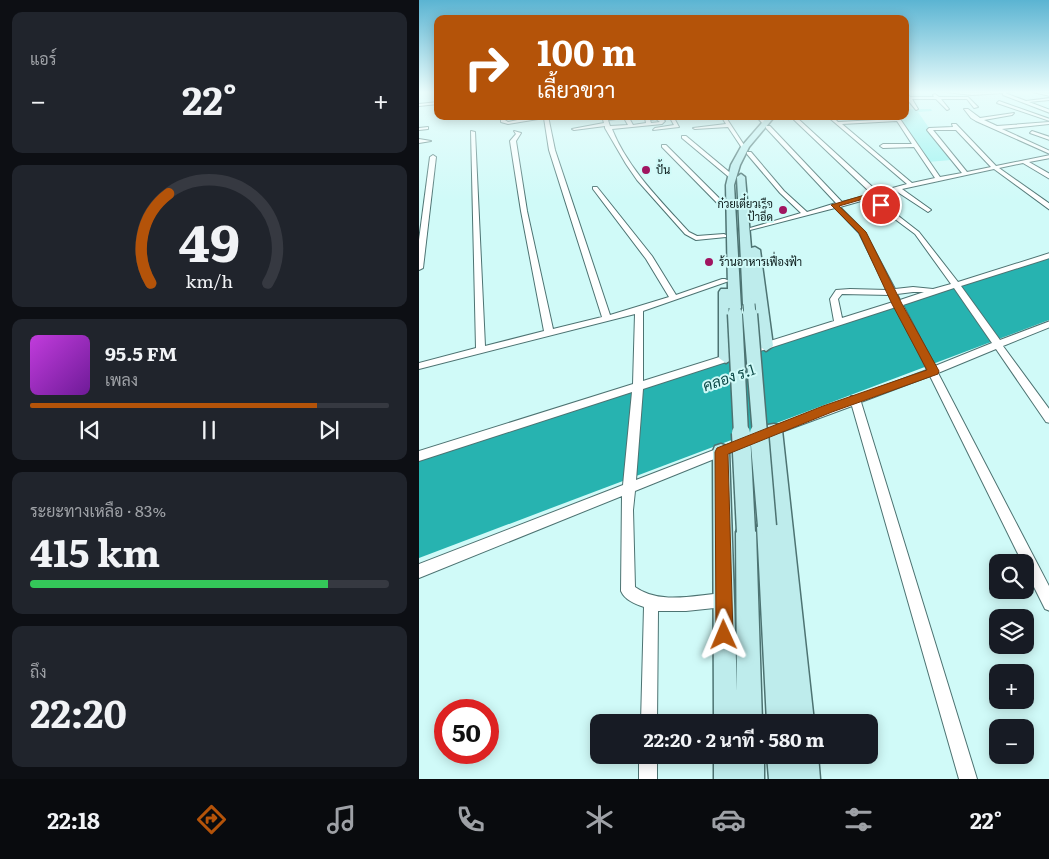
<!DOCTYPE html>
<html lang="th">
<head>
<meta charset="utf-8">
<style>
	:root { --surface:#171b24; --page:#20242c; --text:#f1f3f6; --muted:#9ea1a6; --line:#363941; --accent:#b45309 }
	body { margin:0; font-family:Literata,Sarabun,serif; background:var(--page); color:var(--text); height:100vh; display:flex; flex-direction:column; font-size:19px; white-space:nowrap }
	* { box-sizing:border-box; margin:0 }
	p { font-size:16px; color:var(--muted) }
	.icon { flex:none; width:28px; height:28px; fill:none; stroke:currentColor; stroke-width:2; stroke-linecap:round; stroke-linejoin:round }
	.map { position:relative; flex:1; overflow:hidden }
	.drawer { display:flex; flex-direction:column; gap:12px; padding:12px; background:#0d0f14; width:419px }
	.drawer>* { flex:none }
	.top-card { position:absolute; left:15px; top:15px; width:475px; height:105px; border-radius:10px; box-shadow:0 2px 12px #0003; background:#b45309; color:#fff; overflow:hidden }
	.buttons { position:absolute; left:570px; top:554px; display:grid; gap:10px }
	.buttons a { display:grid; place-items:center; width:45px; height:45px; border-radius:10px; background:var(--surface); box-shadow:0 2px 12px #0003; font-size:25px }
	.speed { position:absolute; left:15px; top:699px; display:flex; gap:10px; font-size:25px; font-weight:700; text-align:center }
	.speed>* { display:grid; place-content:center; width:65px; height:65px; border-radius:50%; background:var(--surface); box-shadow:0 2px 12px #0003; line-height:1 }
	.speed .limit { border:8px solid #d22; background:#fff; color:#111 }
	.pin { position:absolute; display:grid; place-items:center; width:42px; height:42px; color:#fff; margin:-21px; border:2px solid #fff; border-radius:50%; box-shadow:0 1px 5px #0007 }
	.me { position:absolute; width:55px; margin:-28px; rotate:359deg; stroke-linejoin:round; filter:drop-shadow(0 0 4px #0008) }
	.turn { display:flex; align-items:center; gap:18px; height:105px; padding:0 20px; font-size:22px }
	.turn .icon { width:65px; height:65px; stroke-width:2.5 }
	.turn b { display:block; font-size:35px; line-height:42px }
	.big { font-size:38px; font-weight:700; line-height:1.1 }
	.drawer .card { flex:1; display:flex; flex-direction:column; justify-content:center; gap:8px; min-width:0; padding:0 18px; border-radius:10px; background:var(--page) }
	.drawer .dial { align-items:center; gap:0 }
	.dial svg { height:130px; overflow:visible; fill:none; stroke:var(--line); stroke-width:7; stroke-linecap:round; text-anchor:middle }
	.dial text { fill:var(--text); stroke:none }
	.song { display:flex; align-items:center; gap:15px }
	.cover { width:60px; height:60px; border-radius:8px; background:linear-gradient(135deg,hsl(290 70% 55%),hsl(280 70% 35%)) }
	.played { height:5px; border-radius:2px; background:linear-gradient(90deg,var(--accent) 80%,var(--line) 80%) }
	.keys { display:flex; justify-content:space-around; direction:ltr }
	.heat { display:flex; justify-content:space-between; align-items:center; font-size:28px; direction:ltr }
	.charge { height:8px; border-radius:4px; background:linear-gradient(90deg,#34c759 83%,var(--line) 0) }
	.trip { position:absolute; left:171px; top:714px; width:288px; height:50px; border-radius:10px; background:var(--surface); box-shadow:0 2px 12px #0003; font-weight:700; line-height:50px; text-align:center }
	.dock { display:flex; height:80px; justify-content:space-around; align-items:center; background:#090b0e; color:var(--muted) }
	.dock .icon { width:35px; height:35px }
	.dock .active { color:var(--accent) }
	.dock b { font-size:22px; color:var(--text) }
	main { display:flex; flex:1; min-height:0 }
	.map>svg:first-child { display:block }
	.green { fill:#9df3f0 }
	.water { fill:#27b3b0 }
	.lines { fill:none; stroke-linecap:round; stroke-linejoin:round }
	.street-casing { stroke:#4d7372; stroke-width:2 }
	.secondary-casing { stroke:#4d7372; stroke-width:3 }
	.street { fill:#fff; fill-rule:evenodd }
	.secondary { fill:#beecec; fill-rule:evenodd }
	.secondary-bridge-far2-casing { stroke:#4d7372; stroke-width:13; stroke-linecap:butt }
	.secondary-bridge-far1-casing { stroke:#4d7372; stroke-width:17; stroke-linecap:butt }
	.secondary-bridge-casing { stroke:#4d7372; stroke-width:21; stroke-linecap:butt }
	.secondary-bridge-far2 { stroke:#beecec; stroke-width:11 }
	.secondary-bridge-far1 { stroke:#beecec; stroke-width:14 }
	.secondary-bridge { stroke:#beecec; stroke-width:18 }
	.route { fill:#b45309; stroke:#753606 }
	.poi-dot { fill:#a01560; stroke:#d0faf8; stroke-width:2 }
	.labels { text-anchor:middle; stroke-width:4; stroke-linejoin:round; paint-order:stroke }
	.far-poi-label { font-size:11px; fill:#041312; stroke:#d0faf8; text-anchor:start }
	.water-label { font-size:15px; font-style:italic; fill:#0a4644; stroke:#d0faf8 }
</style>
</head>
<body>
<main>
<section class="drawer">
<div class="card"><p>แอร์</p>
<div class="heat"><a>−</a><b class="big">22°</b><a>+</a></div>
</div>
<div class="card dial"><svg viewBox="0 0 100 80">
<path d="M14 69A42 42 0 1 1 86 69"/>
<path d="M14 69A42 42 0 0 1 25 14" stroke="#b45309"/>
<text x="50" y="56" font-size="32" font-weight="700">49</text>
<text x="50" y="72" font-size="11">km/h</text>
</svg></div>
<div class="card">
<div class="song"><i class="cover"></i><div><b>95.5 FM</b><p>เพลง</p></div></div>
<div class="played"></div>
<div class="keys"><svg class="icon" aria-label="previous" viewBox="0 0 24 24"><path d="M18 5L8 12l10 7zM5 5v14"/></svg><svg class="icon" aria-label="pause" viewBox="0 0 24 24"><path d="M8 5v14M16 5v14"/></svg><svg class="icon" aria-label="next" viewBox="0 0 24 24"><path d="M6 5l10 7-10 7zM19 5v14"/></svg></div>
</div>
<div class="card"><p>ระยะทางเหลือ · 83%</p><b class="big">415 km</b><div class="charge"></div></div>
<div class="card"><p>ถึง</p><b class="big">22:20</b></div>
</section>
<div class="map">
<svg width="631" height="779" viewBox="0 0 631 779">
	<rect width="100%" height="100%" fill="#d0faf8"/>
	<polygon class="green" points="486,109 512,109 513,111 499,112 532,160 509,162 480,116 486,116"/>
	<polygon class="water" points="630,256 630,320 0,558 0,458"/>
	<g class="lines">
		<g class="street-casing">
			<g id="street">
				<polygon points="519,91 553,93 598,91 586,93 607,101 631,98 631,100 610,102 631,110 631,113 584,95 584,93 553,95"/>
				<polygon points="613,91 631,94 631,96 614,92"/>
				<polygon points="486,93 488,93 491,97 515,97 514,95 516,94 520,97 549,97 559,107 555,108 548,99 522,99 530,109 528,110 517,99 493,99 499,109 497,110 488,99 486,99"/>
				<polygon points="580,101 631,119 631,121 578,103"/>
				<polygon points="19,102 19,104 0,106 0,104"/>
				<polygon points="545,109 549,109 561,118 595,113 593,115 565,120 578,126 631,122 631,124 583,129 631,151 631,154 557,121 552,118"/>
				<path d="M82,116H86V120L89,122L118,116H129L136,150L191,315L250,297L227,259L174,189V187H178L233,256L257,295L303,279H306L310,281L224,311V381L415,321L411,299L417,290L431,289L468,290L440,233L416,208L331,230V228L382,213L361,193L328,154V152H332L365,191L388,212L417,203L347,128V126H351L423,202L453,194L371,116H376L459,192L488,184L408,116H413L419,122L477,119L475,116H479L521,177L543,173L508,130L510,128L534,127L533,124H537L577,166L631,155V158L610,162L631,174V179L604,163L580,168L631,204V210L575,169L483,189L511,209L512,210L509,212L477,191L455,197L500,232L539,282L631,253V258L542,286L581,340L631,321V327L584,346L631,410V423L627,422L577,349L519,373L631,588V611L626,609L606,569V562H603L511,376L442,402L558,779H540L433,406L349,437L345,436L344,433L345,430L431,398L432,396H438L508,370L477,307L224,389L217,480L326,438L330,439L332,442L330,445L216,491L214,510L216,587C241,605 276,595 305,593L310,595L312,600L310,605L305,607L267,611H239L238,722H222L225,607C216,604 206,600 202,591L203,496L0,578V564L204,485L213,392L0,461V451L214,384L216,314L0,369V363L57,348L52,131L56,132L66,346L125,331L102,211L91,141L97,134L95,131L102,133L97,141L108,211L134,329L183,317L130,150L125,118L89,124L82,122ZM478,121L493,144H464L461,146L464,148L495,147L516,178L493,183L423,124ZM514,130H537L572,167L548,172ZM449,199L496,234L532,284L514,289L494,287L476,289L446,232L421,207ZM535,288L573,343L516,366L484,305ZM494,292H505L481,300L478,294ZM423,294L471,295L474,302L423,318L419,299Z"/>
				<path d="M183,116H209L214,125L227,123L226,118C235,116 239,115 246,121L243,124L193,129C209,169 242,201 270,232L278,236L305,234L307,235V237L277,240L266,234L218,180L207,164L186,128V126L155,130L153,129L185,123ZM205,118L209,125L191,126L189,120ZM237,119L241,122L232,123L231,120Z"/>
				<polygon points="250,116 254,116 260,127 234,130 236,128 255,125"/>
				<polygon points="277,116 296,116 273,119 271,118"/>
				<polygon points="302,116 306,116 327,148 323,148 309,127 276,129 274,128 307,124"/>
				<polygon points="337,116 342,116 348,123 344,124"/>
				<polygon points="9,127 9,129 0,130 0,128"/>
				<polygon points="613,131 631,137 631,140 611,133"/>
				<polygon points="263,136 267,136 315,176 315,178 311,178 263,138"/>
				<polygon points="0,139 12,141 0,143"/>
				<polygon points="243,145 247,145 305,203 311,205 311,207 301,206 243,147"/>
				<polygon points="14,155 17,157 4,268 0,270 0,240 11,157"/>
				<rect x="220" y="755" width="18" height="24"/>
			</g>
		</g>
		<g class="secondary-casing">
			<g id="secondary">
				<polygon points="349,116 356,116 330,147 321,165 315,185 322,308 320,311 313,311 314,358 307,363 300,358 300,292 302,289 309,289 307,185 312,165 322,147"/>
				<polygon points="322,174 326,177 332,248 336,247 341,250 354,346 347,351 340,346 336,304 330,308 324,304 318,177"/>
				<polygon points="355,424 361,425 363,430 395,722 348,722 338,526 341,520 348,517 354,520 347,430 349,425"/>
				<polygon points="302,444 308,446 310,451 318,691 317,532 320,526 327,523 334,526 337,532 343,722 295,722 294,451 296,446"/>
				<rect x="295" y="755" width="50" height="24"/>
				<polygon points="348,755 399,755 401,779 350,779"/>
			</g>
		</g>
		<use href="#street" class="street"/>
		<use href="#secondary" class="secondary"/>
		<g class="secondary-bridge-far2-casing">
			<g id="secondary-bridge-far2">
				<polyline points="330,304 331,315"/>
				<polyline points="316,308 316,315"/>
			</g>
		</g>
		<g class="secondary-bridge-far1-casing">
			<g id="secondary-bridge-far1">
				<polyline points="316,314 322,434"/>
				<polyline points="331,314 341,434"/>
			</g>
		</g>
		<g class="secondary-bridge-casing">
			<g id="secondary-bridge">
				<polyline points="322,433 327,532"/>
				<polyline points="340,433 348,526"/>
			</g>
		</g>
		<use href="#secondary-bridge-far2" class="secondary-bridge-far2"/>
		<use href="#secondary-bridge-far1" class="secondary-bridge-far1"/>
		<use href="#secondary-bridge" class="secondary-bridge"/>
	</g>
	<linearGradient id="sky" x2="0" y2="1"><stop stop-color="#5bb4d2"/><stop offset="0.46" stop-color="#eafdfc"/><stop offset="1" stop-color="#eafdfc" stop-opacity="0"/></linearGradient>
	<rect width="631" height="200" fill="url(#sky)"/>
	<polygon class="route" points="449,194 464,204 464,207 459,207 448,198 420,206 447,232 483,304 520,371 519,374 413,412 309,454 314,635 311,641 305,643 299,641 297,635 296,452 298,448 404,406 508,370 473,304 440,233 412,205"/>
	<g class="poi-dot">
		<circle cx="227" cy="170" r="5"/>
		<circle cx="364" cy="210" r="5"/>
		<circle cx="290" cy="262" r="5"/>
	</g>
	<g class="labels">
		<g class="far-poi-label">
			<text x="237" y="174">ปั้น</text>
			<text x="354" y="208" text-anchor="end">ก๋วยเตี๋ยวเรือ<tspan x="354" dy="13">ป้าอี๊ด</tspan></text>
			<text x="300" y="266">ร้านอาหารเฟื่องฟ้า</text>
		</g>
		<g class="water-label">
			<text transform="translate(310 378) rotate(-19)" y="5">คลอง ร.1</text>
		</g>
	</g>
</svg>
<div class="buttons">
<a><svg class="icon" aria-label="search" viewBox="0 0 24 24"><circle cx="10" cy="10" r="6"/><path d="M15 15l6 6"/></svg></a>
<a><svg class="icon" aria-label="layers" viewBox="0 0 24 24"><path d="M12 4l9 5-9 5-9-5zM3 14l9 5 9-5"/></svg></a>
<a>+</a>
<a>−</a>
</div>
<div class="speed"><div class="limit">50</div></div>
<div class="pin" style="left:462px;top:205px;background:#d93025"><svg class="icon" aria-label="arrive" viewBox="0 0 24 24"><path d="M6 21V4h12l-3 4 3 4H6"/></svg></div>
<svg class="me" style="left:305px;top:635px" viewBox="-20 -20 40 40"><path d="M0-17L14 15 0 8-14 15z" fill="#b45309" stroke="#fff" stroke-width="4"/></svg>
<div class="trip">22:20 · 2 นาที · 580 m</div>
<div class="top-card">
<div class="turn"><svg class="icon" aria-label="right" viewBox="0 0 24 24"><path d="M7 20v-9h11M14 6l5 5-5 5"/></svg><div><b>100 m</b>เลี้ยวขวา</div></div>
</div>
</div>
</main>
<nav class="dock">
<b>22:18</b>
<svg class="icon active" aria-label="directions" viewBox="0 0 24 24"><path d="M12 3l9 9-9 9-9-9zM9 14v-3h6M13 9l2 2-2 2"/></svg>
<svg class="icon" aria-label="music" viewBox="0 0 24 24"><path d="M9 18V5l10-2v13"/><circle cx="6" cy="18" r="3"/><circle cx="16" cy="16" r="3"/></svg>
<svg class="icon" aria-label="phone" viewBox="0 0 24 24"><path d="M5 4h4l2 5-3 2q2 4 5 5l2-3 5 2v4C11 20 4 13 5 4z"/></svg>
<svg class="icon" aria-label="climate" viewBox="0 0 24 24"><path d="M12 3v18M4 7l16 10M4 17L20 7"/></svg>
<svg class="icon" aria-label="car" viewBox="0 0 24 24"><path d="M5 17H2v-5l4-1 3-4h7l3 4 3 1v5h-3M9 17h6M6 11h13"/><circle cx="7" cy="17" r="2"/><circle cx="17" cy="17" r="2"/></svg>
<svg class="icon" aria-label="filters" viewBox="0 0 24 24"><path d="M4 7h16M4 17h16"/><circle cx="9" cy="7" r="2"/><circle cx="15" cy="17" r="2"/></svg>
<b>22°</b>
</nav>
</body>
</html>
